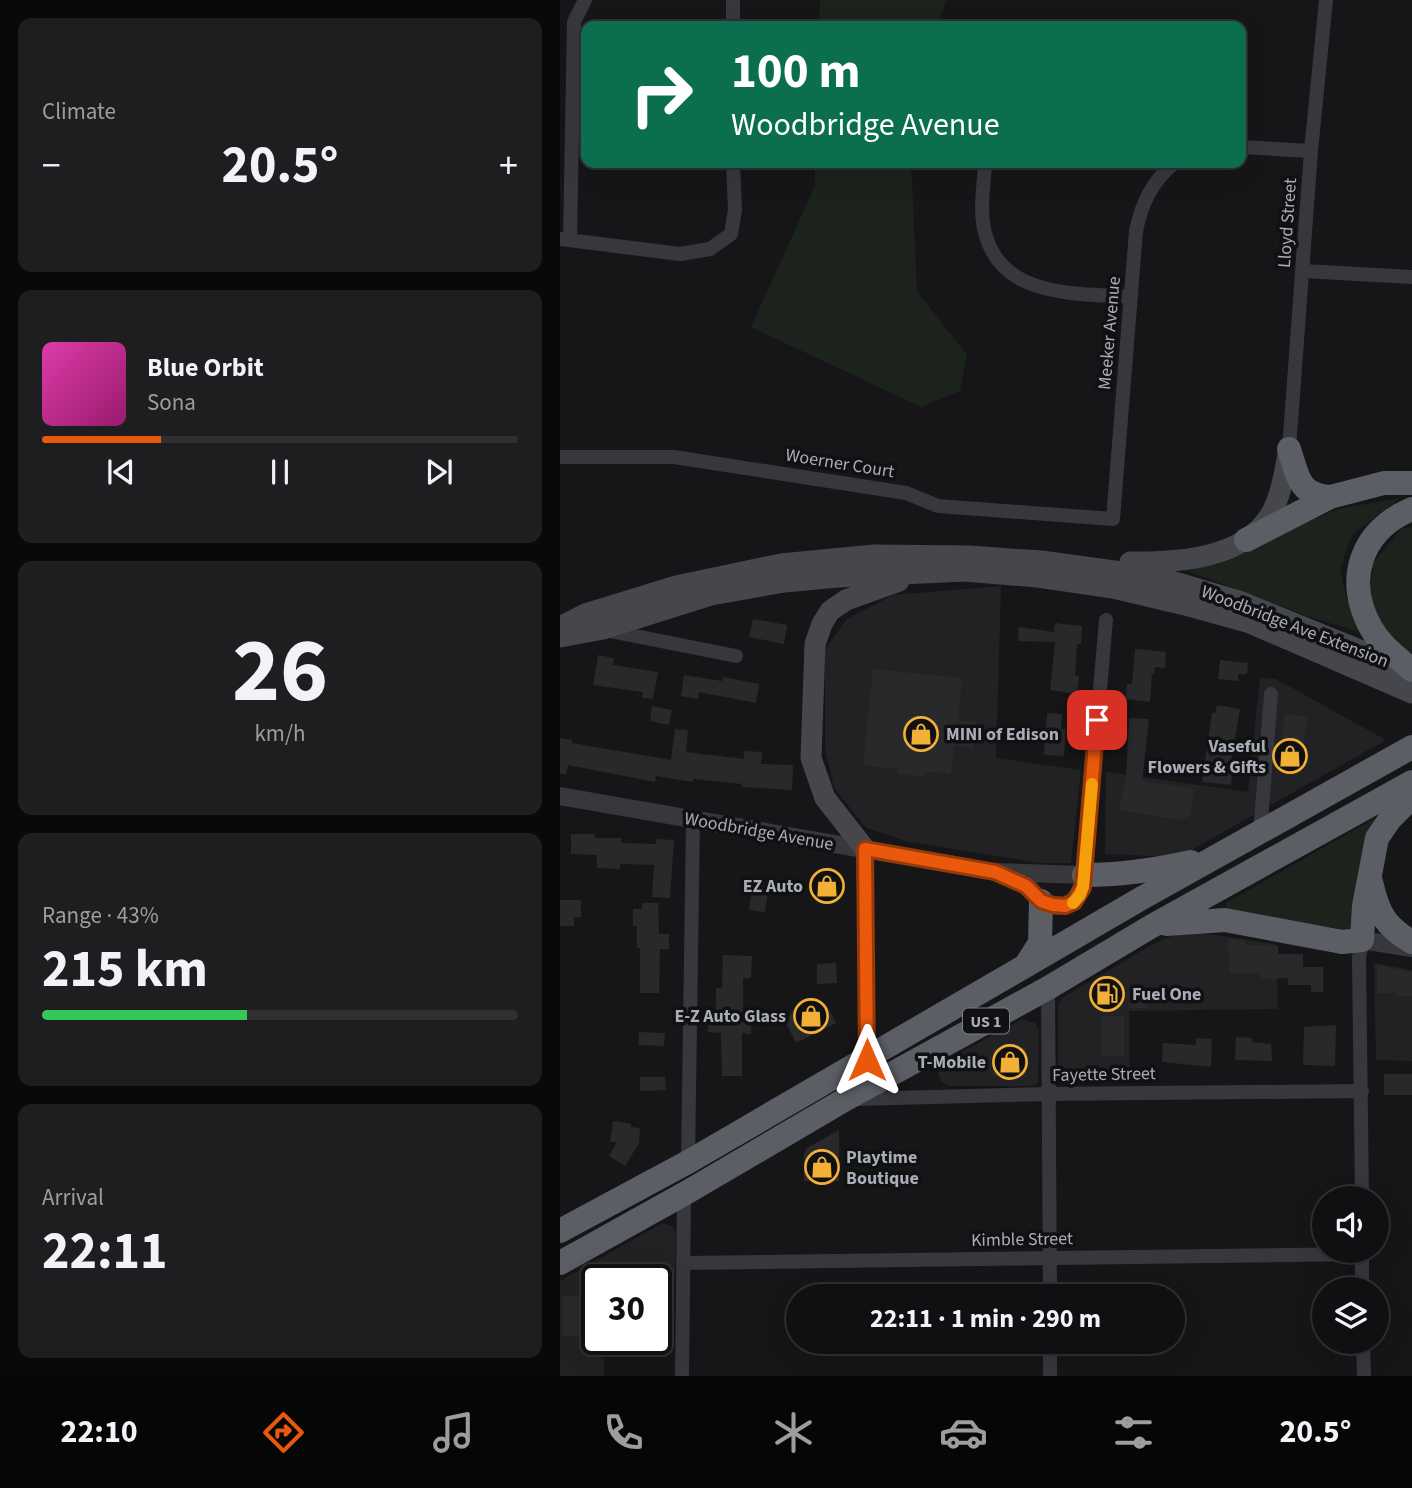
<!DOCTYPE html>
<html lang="en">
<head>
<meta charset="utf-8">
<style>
	:root { --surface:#101012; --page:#1e1e20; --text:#f1f3f6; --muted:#9c9d9f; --line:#303032; --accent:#ea580c }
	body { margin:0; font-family:"Source Sans 3",sans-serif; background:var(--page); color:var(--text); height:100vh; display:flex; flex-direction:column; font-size:26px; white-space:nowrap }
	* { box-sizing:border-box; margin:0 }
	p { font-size:23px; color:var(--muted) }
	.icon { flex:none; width:38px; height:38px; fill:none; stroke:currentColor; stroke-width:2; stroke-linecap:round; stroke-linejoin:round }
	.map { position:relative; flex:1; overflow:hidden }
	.sheet { display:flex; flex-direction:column; gap:18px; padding:18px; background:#09090a; width:560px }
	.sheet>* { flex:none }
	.hud { position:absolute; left:21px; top:21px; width:665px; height:147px; border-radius:14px; box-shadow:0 7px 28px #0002,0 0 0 2px var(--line); background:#0b6e4f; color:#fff; overflow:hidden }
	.buttons { position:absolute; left:752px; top:1186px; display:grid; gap:14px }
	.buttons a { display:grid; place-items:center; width:77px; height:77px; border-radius:50%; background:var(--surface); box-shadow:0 7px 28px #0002,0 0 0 2px var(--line); font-size:35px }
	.speed { position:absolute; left:21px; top:1264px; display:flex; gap:14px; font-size:35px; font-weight:700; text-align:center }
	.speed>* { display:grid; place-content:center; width:91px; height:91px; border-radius:50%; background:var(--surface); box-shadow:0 7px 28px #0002,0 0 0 2px var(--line); line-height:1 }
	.speed .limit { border:4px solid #111; border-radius:10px; background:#fff; color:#111 }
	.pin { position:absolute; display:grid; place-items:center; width:60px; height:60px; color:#fff; margin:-30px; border-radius:14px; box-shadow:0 4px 10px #0006 }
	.me { position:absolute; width:77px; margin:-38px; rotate:0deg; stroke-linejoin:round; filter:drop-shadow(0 0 5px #0008) }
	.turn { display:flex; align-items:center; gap:24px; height:147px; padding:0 35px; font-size:32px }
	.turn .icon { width:91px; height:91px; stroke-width:2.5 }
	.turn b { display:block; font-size:49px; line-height:60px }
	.big { font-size:52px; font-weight:700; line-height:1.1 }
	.sheet .tile { flex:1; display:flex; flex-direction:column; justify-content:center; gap:10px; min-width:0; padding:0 24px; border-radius:14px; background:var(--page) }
	.sheet .dial { align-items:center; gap:0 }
	.dial b { font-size:91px; line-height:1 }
	.song { display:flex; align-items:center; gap:21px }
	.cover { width:84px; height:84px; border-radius:10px; background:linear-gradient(135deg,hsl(320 70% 55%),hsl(320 70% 35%)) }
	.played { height:7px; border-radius:4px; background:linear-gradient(90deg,var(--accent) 25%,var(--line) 25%) }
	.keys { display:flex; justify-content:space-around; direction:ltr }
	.heat { display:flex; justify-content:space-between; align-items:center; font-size:38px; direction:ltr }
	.charge { height:10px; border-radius:5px; background:linear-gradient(90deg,#34c759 43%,var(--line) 0) }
	.trip { position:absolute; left:226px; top:1284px; width:399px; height:70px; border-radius:35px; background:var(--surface); box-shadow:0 7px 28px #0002,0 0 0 2px var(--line); font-weight:700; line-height:70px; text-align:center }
	.tabs { display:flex; height:112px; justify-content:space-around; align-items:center; background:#060607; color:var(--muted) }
	.tabs .icon { width:49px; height:49px }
	.tabs .selected { color:var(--accent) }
	.tabs b { font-size:32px; color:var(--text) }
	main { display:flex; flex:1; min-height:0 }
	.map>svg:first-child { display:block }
	.built { fill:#222225 }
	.green { fill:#1c231d }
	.building { fill:#29292c }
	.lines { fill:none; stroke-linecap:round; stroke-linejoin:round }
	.minor { stroke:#37383d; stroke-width:14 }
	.tertiary { stroke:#37383d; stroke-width:18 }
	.secondary { stroke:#45474d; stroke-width:21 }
	.trunk { stroke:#5b5e65; stroke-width:24 }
	.route-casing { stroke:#983908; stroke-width:18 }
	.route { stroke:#ea580c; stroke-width:12 }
	.slow { stroke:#f59e0b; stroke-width:12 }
	.labels { text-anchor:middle; stroke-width:7; stroke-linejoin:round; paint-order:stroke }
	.shield { fill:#111113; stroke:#7b7e86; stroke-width:2 }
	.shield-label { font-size:16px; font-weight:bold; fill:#a8adb8 }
	.street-label { font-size:18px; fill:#a8adb8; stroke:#111113 }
	.poi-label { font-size:18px; font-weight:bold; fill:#a8adb8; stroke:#111113; text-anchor:end }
</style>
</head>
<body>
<main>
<section class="sheet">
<div class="tile"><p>Climate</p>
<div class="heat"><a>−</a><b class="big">20.5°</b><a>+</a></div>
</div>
<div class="tile">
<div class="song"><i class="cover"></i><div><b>Blue Orbit</b><p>Sona</p></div></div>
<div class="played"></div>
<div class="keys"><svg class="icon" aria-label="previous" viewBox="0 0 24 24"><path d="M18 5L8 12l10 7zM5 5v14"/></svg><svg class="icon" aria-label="pause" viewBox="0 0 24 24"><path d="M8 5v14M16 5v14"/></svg><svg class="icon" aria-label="next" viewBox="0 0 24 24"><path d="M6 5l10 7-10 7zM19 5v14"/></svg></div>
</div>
<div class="tile dial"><b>26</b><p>km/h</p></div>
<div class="tile"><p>Range · 43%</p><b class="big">215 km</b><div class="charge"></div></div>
<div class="tile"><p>Arrival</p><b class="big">22:11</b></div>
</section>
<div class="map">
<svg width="852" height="1376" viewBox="0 0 852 1376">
	<rect width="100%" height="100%" fill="#161618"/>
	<g class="built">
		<polygon points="441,586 436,758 521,770 511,863 481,863 349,842 306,828 274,788 265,749 265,649 287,619 333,595"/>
		<polygon points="700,678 716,679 826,740 619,857 545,854 546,772 688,792"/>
		<polygon points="642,933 716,944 718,1009 569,1011 570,1082 498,1083 498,1006 502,998 593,944 616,934"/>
		<polygon points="814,963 852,970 852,1061 816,1060"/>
		<polygon points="462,1019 475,1023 479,1029 478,1083 474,1086 388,1086 381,1081 378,1073 385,1061"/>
		<polygon points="103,1223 112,1226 116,1232 115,1276 46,1276 45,1279 37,1279 37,1339 44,1339 44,1376 0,1376 0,1281"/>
	</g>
	<g class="green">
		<polygon points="260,0 386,0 378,26 259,26"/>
		<polygon points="255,163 351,163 357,291 407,355 400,391 361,407 191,327 255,186"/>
		<polygon points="840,498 791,536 780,569 786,597 802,633 744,615 628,571 778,509"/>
		<polygon points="852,527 852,665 820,636 809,597 814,562 841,529"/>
		<polygon points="822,814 796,933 666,914 666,903"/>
	</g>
	<g class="building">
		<polygon points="193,619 227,625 224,644 189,637"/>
		<polygon points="495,623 522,626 521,644 517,644 515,675 519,676 517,694 490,690 495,642 458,641 459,627 494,632"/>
		<polygon points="575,649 606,652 605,668 595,667 594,674 592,674 590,702 566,699 567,684 572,684"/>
		<polygon points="38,655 54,658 53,665 98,672 93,699 82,698 83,692 33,685"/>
		<polygon points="660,660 688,663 687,674 678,674 678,681 658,679"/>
		<polygon points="313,669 402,678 398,720 416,722 413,748 394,746 391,774 365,771 364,777 337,774 337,769 303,765"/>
		<polygon points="124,675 162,681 163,677 199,684 196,703 139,692 138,699 121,696"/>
		<polygon points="657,705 680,709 669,774 672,774 671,785 642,782 652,713 655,713"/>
		<polygon points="92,706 112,710 109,725 90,721"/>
		<polygon points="487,713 502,714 501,729 506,729 504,756 484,755"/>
		<polygon points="725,714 747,717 740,769 718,765"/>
		<polygon points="569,718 589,719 582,781 634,789 631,816 619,820 559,810 566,778"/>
		<polygon points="115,729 128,730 126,752 184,759 184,751 202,752 201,764 233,765 232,790 182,787 182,784 133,779 133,782 96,776 95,782 8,765 6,774 0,774 0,738 12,740 12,743 111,760"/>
		<polygon points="11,834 35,834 35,838 61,838 61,843 96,844 96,839 114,840 110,898 92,897 94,865 60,864 60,869 37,868 37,855 11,854"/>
		<polygon points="261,875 275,877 272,896 258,894"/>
		<polygon points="193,883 209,886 205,912 189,910"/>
		<polygon points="0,900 21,900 21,917 14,917 14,926 0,926"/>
		<polygon points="82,903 98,903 99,934 109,934 109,949 100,949 99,993 80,993 80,948 77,948 77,926 73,926 73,909 82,909"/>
		<polygon points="668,938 685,941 685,945 718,946 718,954 743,954 743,967 763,967 763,992 751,992 751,985 728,985 728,978 701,979 701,973 669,973"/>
		<polygon points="163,955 192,956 191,978 183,978 183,1018 192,1018 191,1034 182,1033 182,1076 162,1076 161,1033 148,1032 148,1017 156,1017 156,988 162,988"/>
		<polygon points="276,963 277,983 257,984 257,964"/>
		<polygon points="817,965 852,972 852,996 836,996 837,993 817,993"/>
		<polygon points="576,989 588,989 588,1008 569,1008 569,997"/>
		<polygon points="248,1003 266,1004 276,1023 236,1043 226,1023 233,1010"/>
		<rect x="542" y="1016" width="22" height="40"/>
		<polygon points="776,1025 775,1066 743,1065 744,1027"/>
		<polygon points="79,1032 105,1033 104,1046 78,1045"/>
		<polygon points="676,1037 692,1038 692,1042 711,1044 712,1061 675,1060"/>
		<polygon points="636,1038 652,1039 651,1067 602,1062 603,1043 636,1045"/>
		<rect x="433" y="1048" width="33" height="28"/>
		<rect x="824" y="1074" width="28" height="21"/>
		<polygon points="80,1077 105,1077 106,1090 80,1091"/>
		<polygon points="53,1121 71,1124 71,1127 80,1128 79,1143 65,1166 49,1156 57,1142 50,1142"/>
		<polygon points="279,1130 279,1181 244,1181 244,1153 247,1148"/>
		<polygon points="3,1296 27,1296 27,1336 2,1336"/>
	</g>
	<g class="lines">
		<g class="minor">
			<polyline points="173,26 173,0"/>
			<polyline points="681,147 751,151"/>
			<path d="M425,163C424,185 419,211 425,233C442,299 518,293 571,297"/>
			<polyline points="0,239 120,254 150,249 171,234 175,210 173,163"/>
			<polyline points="10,240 14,22 25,0"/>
			<polyline points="743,271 852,277"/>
			<polyline points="729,449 751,151 766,0"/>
			<path d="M0,457H114L346,493L378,506L553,519L576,231C582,202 592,182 614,163"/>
			<polyline points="45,630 176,656"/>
			<polyline points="700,833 711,694"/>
			<polyline points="305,849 307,1060"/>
			<polyline points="524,875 546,620"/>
			<polyline points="488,988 490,1297"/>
			<polyline points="296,1099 489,1094 802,1091"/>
			<polyline points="128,1162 133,819"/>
			<polyline points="802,1199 799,958 802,940"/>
			<polyline points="802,1251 802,1290"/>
			<polyline points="124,1263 802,1254"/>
			<polyline points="490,1342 490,1376"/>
			<polyline points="803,1342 804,1376"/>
			<polyline points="122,1376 124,1194"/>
		</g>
		<g class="tertiary">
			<path d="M0,796L435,872L524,875C522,899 507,914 483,901C476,898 472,890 466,886C457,880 445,876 435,872"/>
			<polyline points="802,940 852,948"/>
		</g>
		<g class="secondary">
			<path d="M570,562C617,563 686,559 712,512C722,493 725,469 729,449"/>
			<polyline points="0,627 25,614 116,586 221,564 314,555 409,556 481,561 598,577 679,601 844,668"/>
			<polyline points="0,637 43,629 151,595 224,582 278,577 404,571 478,577 553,588 625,605 690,623 852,693"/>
			<polyline points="305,849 265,798 251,758 255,644 262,624 270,611 286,600 339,581"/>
		</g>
		<g class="trunk">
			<path d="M729,449C738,476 738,495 770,497"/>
			<path d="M852,509C801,530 784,580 811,628C821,646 837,657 852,670"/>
			<polyline points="686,540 770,497 824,483 852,483"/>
			<path d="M524,875C561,875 595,870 631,862"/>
			<path d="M811,882C818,912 824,926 852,942"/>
			<polyline points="606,924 665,920 782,942 802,940 804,906 817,838 830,819 852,797"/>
			<polyline points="466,965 480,943 481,901"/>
			<polyline points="0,1231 128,1162 582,898 852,747"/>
			<polyline points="0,1263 124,1194 286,1099 488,988 592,926 852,782"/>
		</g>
	</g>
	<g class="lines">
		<g class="route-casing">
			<polyline id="route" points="307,1060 305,849 435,872 466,886 481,901 493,905 505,906 514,902 523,887 537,720"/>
		</g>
		<use href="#route" class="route"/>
		<polyline class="slow" points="513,903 520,895 523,887 532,784"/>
	</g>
	<defs>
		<g id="shop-ring" transform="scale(1.75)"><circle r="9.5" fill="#111113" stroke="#f2b134" stroke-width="1.5"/><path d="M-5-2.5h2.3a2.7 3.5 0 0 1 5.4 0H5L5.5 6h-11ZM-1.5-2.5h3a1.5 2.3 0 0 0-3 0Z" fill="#f2b134"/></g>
		<g id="fuel-ring" transform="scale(1.75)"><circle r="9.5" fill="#111113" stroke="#f2b134" stroke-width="1.5"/><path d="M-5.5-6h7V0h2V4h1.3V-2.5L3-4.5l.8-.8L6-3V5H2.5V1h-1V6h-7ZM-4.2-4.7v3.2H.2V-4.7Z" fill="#f2b134"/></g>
	</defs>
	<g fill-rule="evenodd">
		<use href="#shop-ring" x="361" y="734"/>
		<use href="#shop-ring" x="730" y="756"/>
		<use href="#shop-ring" x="267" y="886"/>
		<use href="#fuel-ring" x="547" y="994"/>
		<use href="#shop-ring" x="251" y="1016"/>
		<use href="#shop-ring" x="450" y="1062"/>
		<use href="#shop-ring" x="262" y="1167"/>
	</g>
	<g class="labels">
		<rect class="shield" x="403" y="1008.5" width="46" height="25" rx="5"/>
		<g class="shield-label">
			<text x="426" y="1027">US 1</text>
		</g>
		<g class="street-label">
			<text transform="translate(727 223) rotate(-86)" y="6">Lloyd Street</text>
			<text transform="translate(549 333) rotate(-85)" y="6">Meeker Avenue</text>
			<text transform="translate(280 463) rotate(9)" y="6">Woerner Court</text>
			<text transform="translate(735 626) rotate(21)" y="6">Woodbridge Ave Extension</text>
			<text transform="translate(199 831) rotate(10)" y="6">Woodbridge Avenue</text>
			<text transform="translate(544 1074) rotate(-1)" y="6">Fayette Street</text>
			<text transform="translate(462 1239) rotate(-1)" y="6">Kimble Street</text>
		</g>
		<g class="poi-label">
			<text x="386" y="740" text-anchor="start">MINI of Edison</text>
			<text x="706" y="752">Vaseful<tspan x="706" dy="21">Flowers &amp; Gifts</tspan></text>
			<text x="243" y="892">EZ Auto</text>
			<text x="572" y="1000" text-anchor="start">Fuel One</text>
			<text x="226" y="1022">E-Z Auto Glass</text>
			<text x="426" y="1068">T-Mobile</text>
			<text x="286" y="1163" text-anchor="start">Playtime<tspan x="286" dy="21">Boutique</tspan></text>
		</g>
	</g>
</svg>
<div class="buttons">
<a><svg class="icon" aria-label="sound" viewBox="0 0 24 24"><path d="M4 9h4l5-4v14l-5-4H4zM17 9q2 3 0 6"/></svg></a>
<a><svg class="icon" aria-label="layers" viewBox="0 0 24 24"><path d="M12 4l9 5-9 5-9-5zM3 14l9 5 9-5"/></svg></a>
</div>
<div class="speed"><div class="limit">30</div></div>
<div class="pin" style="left:537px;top:720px;background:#d93025"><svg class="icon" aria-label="arrive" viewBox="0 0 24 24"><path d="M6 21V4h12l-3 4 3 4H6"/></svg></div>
<svg class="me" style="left:307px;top:1060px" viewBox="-20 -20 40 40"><path d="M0-17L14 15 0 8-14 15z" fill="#ea580c" stroke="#fff" stroke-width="4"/></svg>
<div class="trip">22:11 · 1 min · 290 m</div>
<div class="hud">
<div class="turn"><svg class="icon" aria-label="right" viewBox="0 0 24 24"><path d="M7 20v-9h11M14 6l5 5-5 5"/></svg><div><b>100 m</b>Woodbridge Avenue</div></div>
</div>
</div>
</main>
<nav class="tabs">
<b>22:10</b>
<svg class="icon selected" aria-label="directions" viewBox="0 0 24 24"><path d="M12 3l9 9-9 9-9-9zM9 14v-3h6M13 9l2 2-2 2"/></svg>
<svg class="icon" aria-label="music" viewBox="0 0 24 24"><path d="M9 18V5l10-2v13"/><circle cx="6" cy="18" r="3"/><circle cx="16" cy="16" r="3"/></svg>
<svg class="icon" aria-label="phone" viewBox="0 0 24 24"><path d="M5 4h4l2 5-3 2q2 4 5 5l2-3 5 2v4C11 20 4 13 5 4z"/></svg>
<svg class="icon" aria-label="climate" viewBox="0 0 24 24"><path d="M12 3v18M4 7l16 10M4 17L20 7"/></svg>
<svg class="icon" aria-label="car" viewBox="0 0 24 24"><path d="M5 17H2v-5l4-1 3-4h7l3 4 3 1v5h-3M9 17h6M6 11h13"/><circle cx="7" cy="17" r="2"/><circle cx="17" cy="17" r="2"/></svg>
<svg class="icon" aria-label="filters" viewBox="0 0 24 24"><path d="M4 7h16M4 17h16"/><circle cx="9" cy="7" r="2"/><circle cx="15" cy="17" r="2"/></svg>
<b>20.5°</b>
</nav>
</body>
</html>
